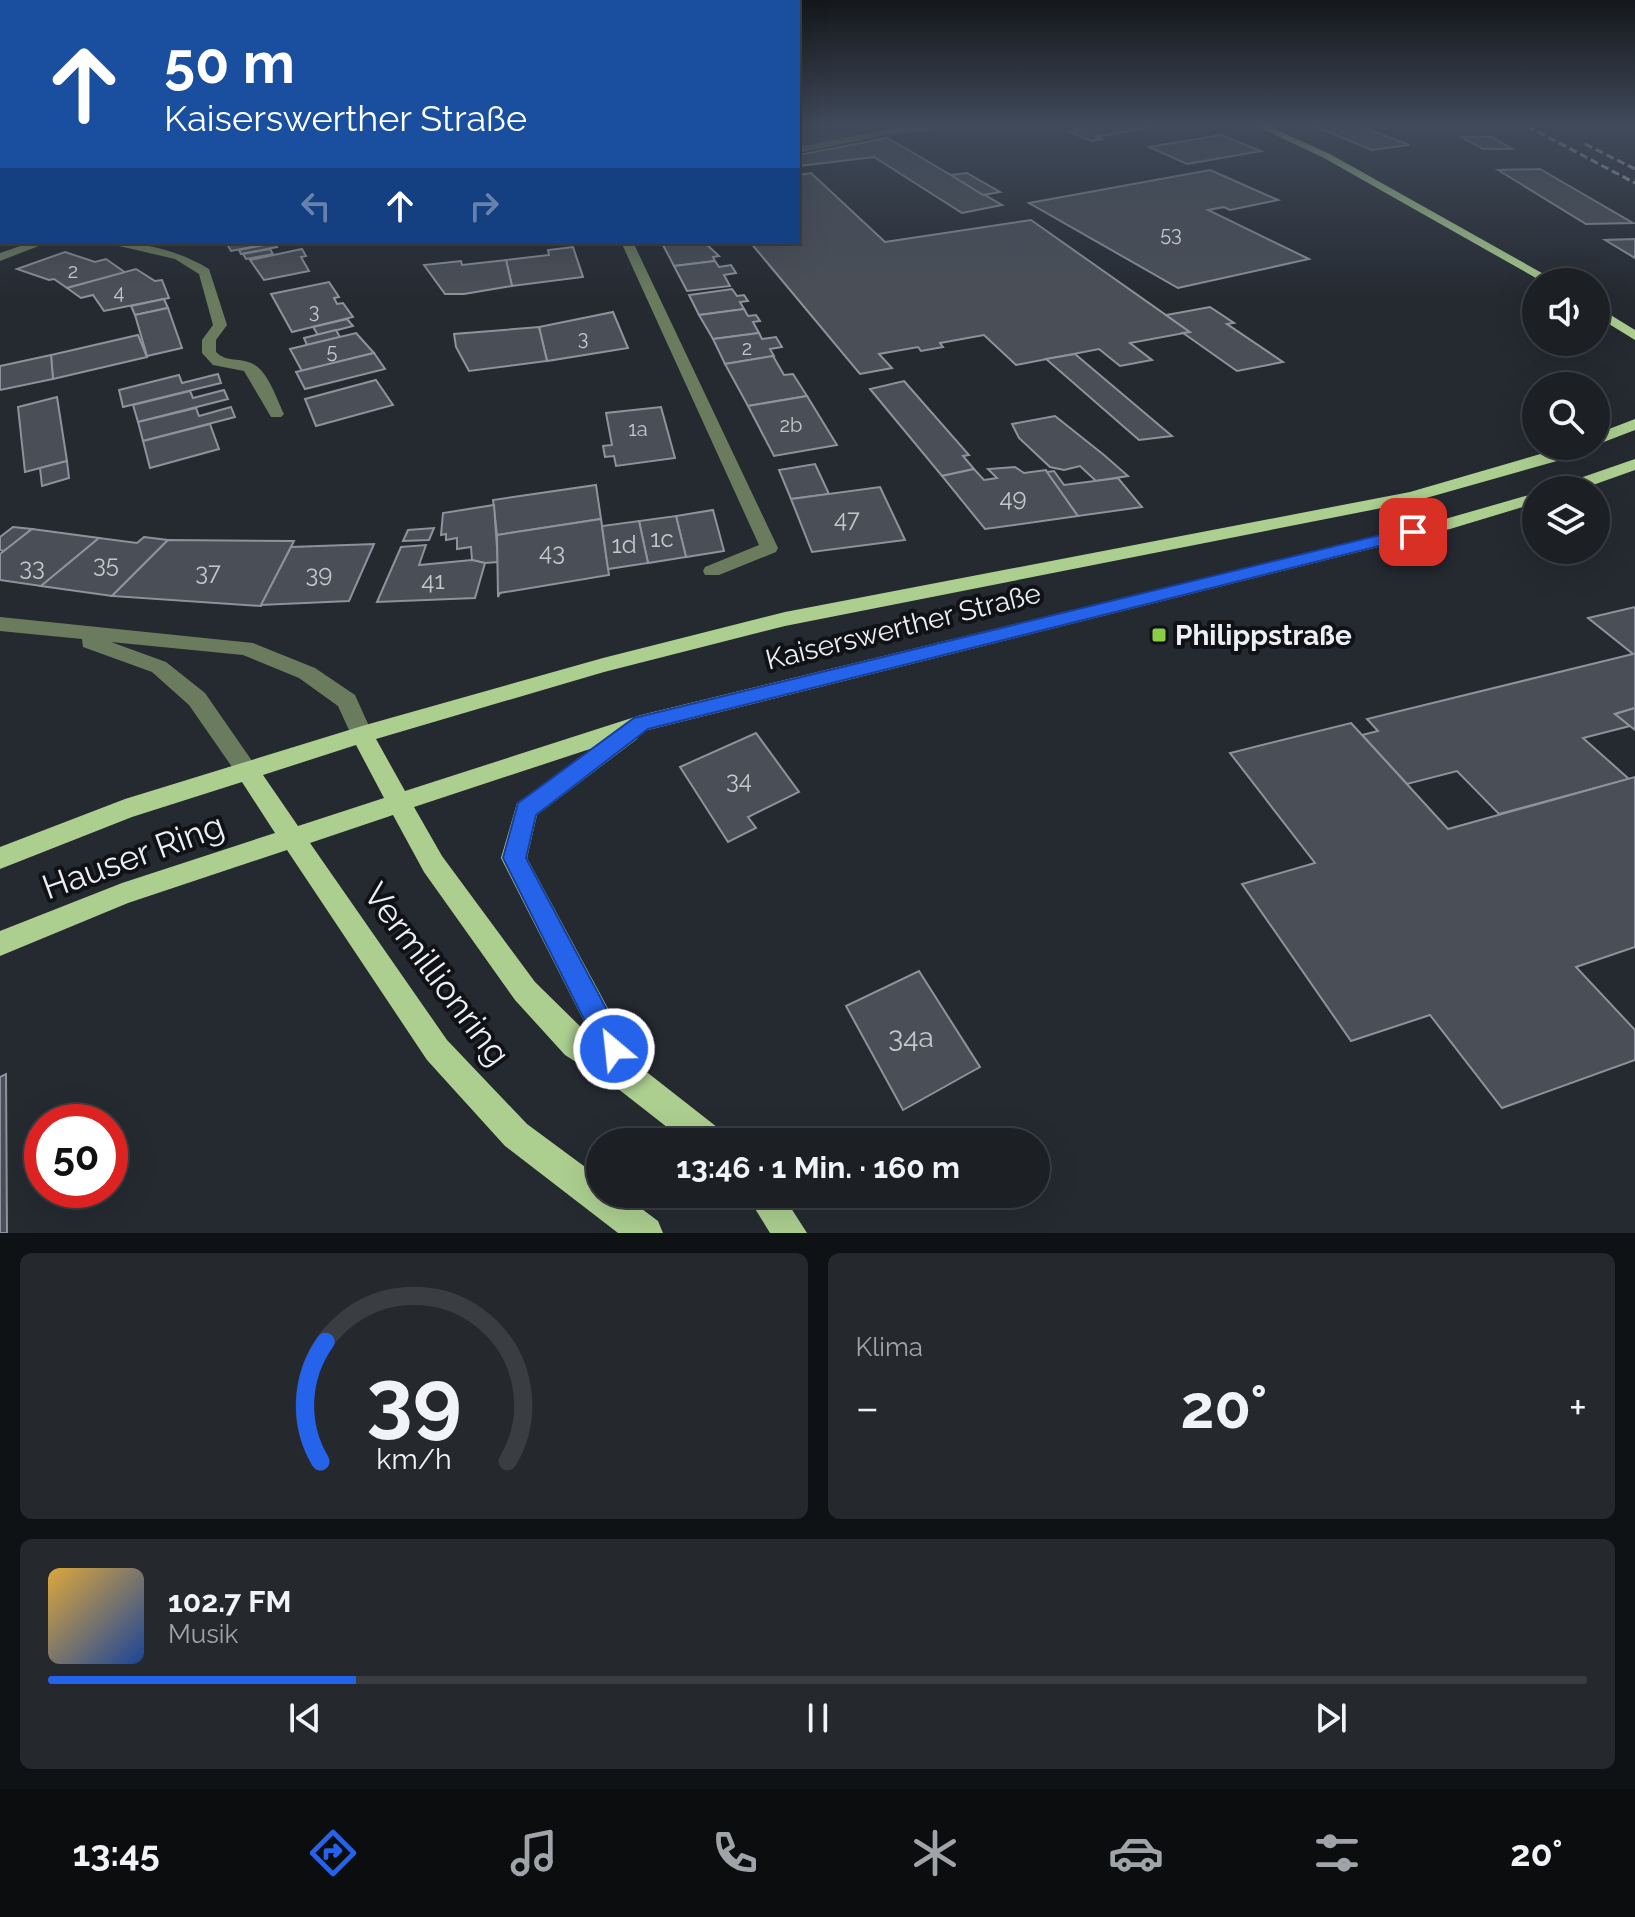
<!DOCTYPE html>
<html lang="de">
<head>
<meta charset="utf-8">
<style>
	:root { --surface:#1c2025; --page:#25282d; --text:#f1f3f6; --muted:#a0a3a7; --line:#3a3e42; --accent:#2563eb }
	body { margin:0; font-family:Raleway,sans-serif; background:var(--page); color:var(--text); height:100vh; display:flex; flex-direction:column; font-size:30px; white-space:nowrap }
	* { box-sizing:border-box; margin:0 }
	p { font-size:26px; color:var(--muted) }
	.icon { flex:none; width:44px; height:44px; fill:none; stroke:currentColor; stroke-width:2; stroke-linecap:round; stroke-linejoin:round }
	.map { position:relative; height:1233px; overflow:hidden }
	.sheet { display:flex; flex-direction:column; gap:20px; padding:20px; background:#0f1214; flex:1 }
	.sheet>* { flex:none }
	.hud { position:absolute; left:0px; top:0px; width:800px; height:244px; box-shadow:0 8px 32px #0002,0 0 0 2px var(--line); background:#1a4fa0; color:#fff; overflow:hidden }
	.buttons { position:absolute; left:1522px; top:268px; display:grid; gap:16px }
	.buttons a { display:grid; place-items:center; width:88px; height:88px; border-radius:50%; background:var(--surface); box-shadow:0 8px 32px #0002,0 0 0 2px var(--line); font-size:40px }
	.speed { position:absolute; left:24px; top:1104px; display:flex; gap:16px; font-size:40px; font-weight:700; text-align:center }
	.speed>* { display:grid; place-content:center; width:104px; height:104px; border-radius:50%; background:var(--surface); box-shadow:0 8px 32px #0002,0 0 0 2px var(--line); line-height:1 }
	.speed .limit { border:12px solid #d22; background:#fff; color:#111 }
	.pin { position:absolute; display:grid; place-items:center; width:68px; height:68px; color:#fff; margin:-34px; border-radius:16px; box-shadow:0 4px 12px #0006 }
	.me { position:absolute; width:88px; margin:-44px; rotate:332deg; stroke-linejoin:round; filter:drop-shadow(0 0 6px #0008) }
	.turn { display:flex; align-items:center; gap:28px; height:168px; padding:0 32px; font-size:36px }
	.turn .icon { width:104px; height:104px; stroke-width:2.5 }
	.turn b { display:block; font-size:56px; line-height:68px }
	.lanes { display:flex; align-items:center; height:76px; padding:0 32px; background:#0003; justify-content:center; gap:40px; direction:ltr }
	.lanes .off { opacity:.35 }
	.big { font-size:60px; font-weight:700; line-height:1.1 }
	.sheet .card { flex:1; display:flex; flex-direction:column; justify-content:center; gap:12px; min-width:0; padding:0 28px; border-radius:12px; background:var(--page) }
	.sheet .dial { align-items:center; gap:0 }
	.dial svg { height:208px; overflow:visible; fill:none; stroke:var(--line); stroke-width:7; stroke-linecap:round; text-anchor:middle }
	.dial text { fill:var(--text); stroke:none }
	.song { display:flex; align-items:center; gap:24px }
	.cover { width:96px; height:96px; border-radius:12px; background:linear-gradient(135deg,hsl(40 70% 55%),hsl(220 70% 35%)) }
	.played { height:8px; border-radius:4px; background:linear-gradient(90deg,var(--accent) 20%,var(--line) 20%) }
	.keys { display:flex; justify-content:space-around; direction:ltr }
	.heat { display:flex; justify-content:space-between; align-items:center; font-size:44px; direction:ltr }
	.sheet .tiles { flex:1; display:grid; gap:20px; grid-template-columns:1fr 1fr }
	.card:last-child { grid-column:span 2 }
	.trip { position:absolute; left:586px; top:1128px; width:464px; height:80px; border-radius:40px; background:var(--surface); box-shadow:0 8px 32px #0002,0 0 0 2px var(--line); font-weight:700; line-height:80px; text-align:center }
	.menu { display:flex; height:128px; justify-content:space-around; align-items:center; background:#0b0d0f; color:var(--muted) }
	.menu .icon { width:56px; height:56px }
	.menu .current { color:var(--accent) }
	.menu b { font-size:36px; color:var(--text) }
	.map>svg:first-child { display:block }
	.green { fill:#2e394c }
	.building { fill:#4a4f57; stroke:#8d939c; stroke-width:2 }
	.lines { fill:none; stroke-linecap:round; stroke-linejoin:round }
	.minor { fill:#6b7c5e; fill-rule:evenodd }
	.major { fill:#accf90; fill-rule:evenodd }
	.rail { stroke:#b7bac0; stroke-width:3; stroke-dasharray:8 4; stroke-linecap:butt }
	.route { fill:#2563eb; stroke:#184099; stroke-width:2 }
	.poi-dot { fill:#8bce46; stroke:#101216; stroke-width:3 }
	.labels { text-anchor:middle; stroke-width:8; stroke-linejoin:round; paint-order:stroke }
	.far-number-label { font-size:20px; fill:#c4c7cd }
	.number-label { font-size:24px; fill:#c4c7cd }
	.street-label { font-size:28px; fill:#eceff4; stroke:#101216 }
	.poi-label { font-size:28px; font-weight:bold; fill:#eceff4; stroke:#101216; text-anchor:start }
	.near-number-label { font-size:28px; fill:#c4c7cd }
	.near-street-label { font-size:34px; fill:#eceff4; stroke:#101216 }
</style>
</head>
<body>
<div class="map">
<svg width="1635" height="1233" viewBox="0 0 1635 1233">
	<rect width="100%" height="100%" fill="#252a31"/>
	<polygon class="green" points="798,126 903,126 798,146"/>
	<g class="building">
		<polygon points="1068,126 1155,126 1096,137 1102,139 1092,141 1070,132 1079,130"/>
		<polygon points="1306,126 1360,126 1409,145 1372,150 1319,128"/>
		<polygon points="1221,135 1261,151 1187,164 1149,147"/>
		<polygon points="1462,137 1492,137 1512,149 1483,149"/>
		<polygon points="887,138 898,144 1002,205 962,213 874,157 798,166 798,155"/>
		<polygon points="1540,169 1633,223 1586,224 1498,170"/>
		<polygon points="1210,170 1278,200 1230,210 1224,207 1208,210 1309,259 1178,288 1029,203"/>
		<polygon points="811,173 885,242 1031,220 1190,332 1130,343 1152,360 1120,366 1099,349 1016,365 984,335 940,343 943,347 921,351 918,347 879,354 892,368 860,374 750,242 798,242 798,175"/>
		<polygon points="967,173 1000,192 983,195 951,175"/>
		<polygon points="1635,239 1635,258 1605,240"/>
		<polygon points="226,242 279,242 231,251"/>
		<polygon points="686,242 704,242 719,256 713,257 715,261 674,266 663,245"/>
		<polygon points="274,243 277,247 241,254 239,250"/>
		<polygon points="573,247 583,277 512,286 506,260 549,255 548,250"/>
		<polygon points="270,249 273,254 246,259 243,254"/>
		<polygon points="302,249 306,256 301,257 309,271 264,280 250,260"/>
		<polygon points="65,252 95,262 106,259 126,273 67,288 54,279 49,280 17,269"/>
		<polygon points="506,260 512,286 464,294 445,294 424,265 461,261 462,265"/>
		<polygon points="715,261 719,267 731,265 736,273 724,275 730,286 687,291 674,266"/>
		<polygon points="136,269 155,281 162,280 169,298 104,311 93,295 81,298 67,288"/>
		<polygon points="329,282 339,297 334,298 337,304 343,303 353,317 292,332 271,294"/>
		<polygon points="732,289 737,296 744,295 748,301 740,302 744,309 699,315 689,295"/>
		<polygon points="164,299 168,308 135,315 131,306"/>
		<polygon points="1210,307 1234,323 1227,324 1283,362 1237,371 1183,333 1190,332 1166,315"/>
		<polygon points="168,308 182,348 147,356 135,315"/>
		<polygon points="744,309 748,316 756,315 760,321 753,322 759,333 713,339 699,315"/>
		<polygon points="613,312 628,348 547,361 539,327"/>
		<polygon points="347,319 353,326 318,335 313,327"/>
		<polygon points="539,327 547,361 469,371 456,347 454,334"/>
		<polygon points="336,330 340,337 307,345 304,338"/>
		<polygon points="356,333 374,353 302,371 290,349"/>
		<polygon points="759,333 762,339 776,337 782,347 770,349 774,356 725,364 713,339"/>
		<polygon points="138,335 147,357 53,379 51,355"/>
		<polygon points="374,353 385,369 305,389 296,372"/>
		<polygon points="1075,354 1172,436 1139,440 1046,359"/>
		<polygon points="51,355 53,379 0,390 0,366"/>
		<polygon points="773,356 784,375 793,374 807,396 748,406 725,364"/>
		<polygon points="218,374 221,383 123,407 119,390 179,375 182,383"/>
		<polygon points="376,380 393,405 316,426 305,399"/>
		<polygon points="904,381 969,455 963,456 974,469 942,476 870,389"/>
		<polygon points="224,390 228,399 138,422 133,405 190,391 193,398"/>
		<polygon points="807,396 837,445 774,456 748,406"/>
		<polygon points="57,397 67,461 25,472 18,407"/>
		<polygon points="231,407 235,417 143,441 138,422 196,408 199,416"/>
		<polygon points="661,407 675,458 616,466 614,456 605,457 603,446 612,445 606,413"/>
		<polygon points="1055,416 1104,455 1128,476 1096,481 1080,466 1064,470 1050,467 1019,438 1012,424"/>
		<polygon points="210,424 219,449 150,468 143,441"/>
		<polygon points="67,461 69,478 42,486 40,468"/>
		<polygon points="815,464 829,494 791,499 779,470"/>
		<polygon points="1015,467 1024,473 1046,470 1078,516 985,529 942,476 974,469 984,480 997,478 988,469"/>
		<polygon points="1054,471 1064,485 1118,478 1142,507 1078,516 1047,472"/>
		<polygon points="596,485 601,519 497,535 493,500"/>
		<polygon points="880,487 905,540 812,552 791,499"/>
		<polygon points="494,505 498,562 485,563 472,560 471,547 457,549 457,538 446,540 446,534 441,535 443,513"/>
		<polygon points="713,510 724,551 686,557 676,516"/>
		<polygon points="676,516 686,557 648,563 639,521"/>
		<polygon points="601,519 609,575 500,593 498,597 497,535"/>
		<polygon points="639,521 648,563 608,569 602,526"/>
		<polygon points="13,527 32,529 4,551 0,550 0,537"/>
		<polygon points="434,528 429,540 403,541 408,530"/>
		<polygon points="32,529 99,538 41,586 0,580 0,554"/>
		<polygon points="144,537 168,540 112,596 41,586 99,538 137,543"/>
		<polygon points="168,540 294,541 261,606 112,596"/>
		<polygon points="374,544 349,601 261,605 291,547"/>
		<polygon points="426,545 419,565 472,560 485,563 475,598 377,602 401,547"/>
		<polygon points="1635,607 1635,708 1615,714 1630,726 1583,738 1629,779 1499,814 1457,771 1407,784 1362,735 1378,731 1367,719 1633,654 1588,618"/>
		<polygon points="1635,708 1635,730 1615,714"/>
		<polygon points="1351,723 1448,829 1635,777 1635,947 1576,967 1635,1030 1635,1060 1502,1108 1430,1015 1351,1041 1242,884 1315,863 1230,753"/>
		<polygon points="756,733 799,792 748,817 756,828 728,842 680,767"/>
		<polygon points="919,971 980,1067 903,1110 846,1006"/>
		<polygon points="6,1074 7,1233 0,1233 0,1077"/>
	</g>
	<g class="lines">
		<g class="minor">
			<polygon points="937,126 989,126 891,134 798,153 798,147 891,128"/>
			<polygon points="32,242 49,242 0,261 0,253"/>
			<path d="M102,242C141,242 176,249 209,269L227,325L216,340V352C227,363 240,357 253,364C268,371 277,400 284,414L281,417H271L244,371L213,365L202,353V340L213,325L199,274L175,259Z"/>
			<polygon points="621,242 633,242 778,548 776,552 719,575 705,575 703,571 705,567 759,545"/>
			<polygon points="0,617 253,643 315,668 355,695 373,735 370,741 362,744 354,741 338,706 299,678 243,655 111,642 166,662 205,693 259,771 255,777 247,780 239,777 189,705 152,672 83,647 82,639 0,631"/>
		</g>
		<g class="major">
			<polygon points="1256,126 1268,126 1330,154 1558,282 1543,282 1324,158"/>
			<polygon points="1596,306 1635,330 1635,340 1596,316"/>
			<polygon points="1635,419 1635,430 1596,445 1596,434"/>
			<path d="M1568,446H1590L1564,459L1412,502L785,626L604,672L376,739L405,791L641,715L1438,521L1536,493V503L1450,529L640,732L637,739L537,815L527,858L639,1066L722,1131L727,1142H686L617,1088L565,1055L515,1000L424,872L393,815L310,843L447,1040L527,1124L600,1178V1194H622L658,1221L663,1233H618L505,1146L427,1060L287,850L128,903L0,956V931L122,883L275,833L242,782L132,817L0,869V847L125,799L362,726L603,658L785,612L1410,492ZM356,745L384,798L298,826L263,775ZM593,748L517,803L501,858L593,1039L535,982L442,856L414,807Z"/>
			<polygon points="1635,459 1635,470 1579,490 1554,490 1557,486"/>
			<polygon points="746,1194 782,1194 807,1233 770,1233"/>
		</g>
		<g class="rail">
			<polyline points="1527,126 1635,183"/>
			<polyline points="1585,144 1635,169"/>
		</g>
	</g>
	<linearGradient id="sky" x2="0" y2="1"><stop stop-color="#14171b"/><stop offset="0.42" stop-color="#404a5a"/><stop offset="1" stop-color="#404a5a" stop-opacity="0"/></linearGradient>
	<rect width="1635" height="298" fill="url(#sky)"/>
	<polygon class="route" points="1413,527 1421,532 1419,536 648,729 536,815 526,858 623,1040 627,1049 623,1059 614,1063 604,1059 503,858 518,803 634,718"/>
	<rect class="poi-dot" x="1151" y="627" width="16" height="16" rx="4"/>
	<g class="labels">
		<g class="far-number-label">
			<text x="1171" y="241">53</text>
			<text x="73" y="278">2</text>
			<text x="119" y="299">4</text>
			<text x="314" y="318">3</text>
			<text x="583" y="345">3</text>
			<text x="747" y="355">2</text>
			<text x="332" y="358">5</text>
			<text x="791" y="432">2b</text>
			<text x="638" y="436">1a</text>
		</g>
		<g class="number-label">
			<text x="1013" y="506">49</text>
			<text x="847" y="527">47</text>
			<text x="662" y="547">1c</text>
			<text x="624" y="553">1d</text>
			<text x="552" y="560">43</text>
			<text x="106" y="572">35</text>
			<text x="32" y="575">33</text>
			<text x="208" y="580">37</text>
			<text x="319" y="582">39</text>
			<text x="433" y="589">41</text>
			<text x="739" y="788">34</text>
		</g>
		<g class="street-label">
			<text transform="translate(903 626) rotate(-14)" y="10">Kaiserswerther Straße</text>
		</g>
		<g class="poi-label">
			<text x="1175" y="645">Philippstraße</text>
		</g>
		<g class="near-number-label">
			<text x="911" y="1047">34a</text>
		</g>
		<g class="near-street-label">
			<text transform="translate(133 856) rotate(-20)" y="12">Hauser Ring</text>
			<text transform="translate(437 974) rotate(53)" y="12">Vermillionring</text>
		</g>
	</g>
</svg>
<div class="buttons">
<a><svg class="icon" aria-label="sound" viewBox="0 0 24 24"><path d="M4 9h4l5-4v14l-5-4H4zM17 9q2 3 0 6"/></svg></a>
<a><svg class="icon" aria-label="search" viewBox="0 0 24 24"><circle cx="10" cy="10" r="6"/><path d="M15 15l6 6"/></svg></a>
<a><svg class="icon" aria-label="layers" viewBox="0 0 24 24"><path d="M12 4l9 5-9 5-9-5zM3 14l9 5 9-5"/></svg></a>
</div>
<div class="speed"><div class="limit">50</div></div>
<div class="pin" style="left:1413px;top:532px;background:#d93025"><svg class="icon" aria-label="arrive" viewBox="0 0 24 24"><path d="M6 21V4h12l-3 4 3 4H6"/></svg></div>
<svg class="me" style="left:614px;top:1049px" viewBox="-20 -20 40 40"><circle r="17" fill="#2563eb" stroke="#fff" stroke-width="3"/><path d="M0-11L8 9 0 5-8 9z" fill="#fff"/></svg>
<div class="trip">13:46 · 1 Min. · 160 m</div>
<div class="hud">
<div class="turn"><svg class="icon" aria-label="ahead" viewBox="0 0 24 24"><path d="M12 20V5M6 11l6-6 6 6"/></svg><div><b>50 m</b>Kaiserswerther Straße</div></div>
<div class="lanes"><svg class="icon off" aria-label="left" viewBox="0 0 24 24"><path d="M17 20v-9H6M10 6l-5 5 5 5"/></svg><svg class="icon" aria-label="ahead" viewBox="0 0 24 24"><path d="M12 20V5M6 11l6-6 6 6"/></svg><svg class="icon off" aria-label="right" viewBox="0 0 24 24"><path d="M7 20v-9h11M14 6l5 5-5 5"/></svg></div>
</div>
</div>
<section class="sheet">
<div class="tiles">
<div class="card dial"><svg viewBox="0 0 100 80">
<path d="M14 69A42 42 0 1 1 86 69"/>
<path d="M14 69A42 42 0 0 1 16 23" stroke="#2563eb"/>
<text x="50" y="56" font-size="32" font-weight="700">39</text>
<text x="50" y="72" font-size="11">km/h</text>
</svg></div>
<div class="card"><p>Klima</p>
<div class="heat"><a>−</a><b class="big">20°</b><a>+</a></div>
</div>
<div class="card">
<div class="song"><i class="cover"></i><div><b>102.7 FM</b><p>Musik</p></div></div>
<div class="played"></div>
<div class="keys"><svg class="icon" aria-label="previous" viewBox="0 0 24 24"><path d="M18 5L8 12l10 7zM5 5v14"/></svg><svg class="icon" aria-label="pause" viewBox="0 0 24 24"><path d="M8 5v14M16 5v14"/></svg><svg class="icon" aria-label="next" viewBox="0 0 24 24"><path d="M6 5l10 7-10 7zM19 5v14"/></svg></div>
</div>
</div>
</section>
<nav class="menu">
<b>13:45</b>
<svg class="icon current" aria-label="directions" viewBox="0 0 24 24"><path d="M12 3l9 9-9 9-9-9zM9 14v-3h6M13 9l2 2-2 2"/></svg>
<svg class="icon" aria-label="music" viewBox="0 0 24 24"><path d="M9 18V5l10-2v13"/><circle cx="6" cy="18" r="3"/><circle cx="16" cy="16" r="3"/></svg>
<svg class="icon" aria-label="phone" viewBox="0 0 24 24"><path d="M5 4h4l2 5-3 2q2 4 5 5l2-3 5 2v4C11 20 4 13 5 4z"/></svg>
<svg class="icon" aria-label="climate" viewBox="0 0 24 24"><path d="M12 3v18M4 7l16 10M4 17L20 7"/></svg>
<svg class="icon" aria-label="car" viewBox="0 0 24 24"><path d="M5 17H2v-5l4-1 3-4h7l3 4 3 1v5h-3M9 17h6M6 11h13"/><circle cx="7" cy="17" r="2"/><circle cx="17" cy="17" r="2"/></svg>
<svg class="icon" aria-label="filters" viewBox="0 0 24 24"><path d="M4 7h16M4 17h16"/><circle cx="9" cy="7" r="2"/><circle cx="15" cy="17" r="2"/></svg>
<b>20°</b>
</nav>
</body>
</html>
